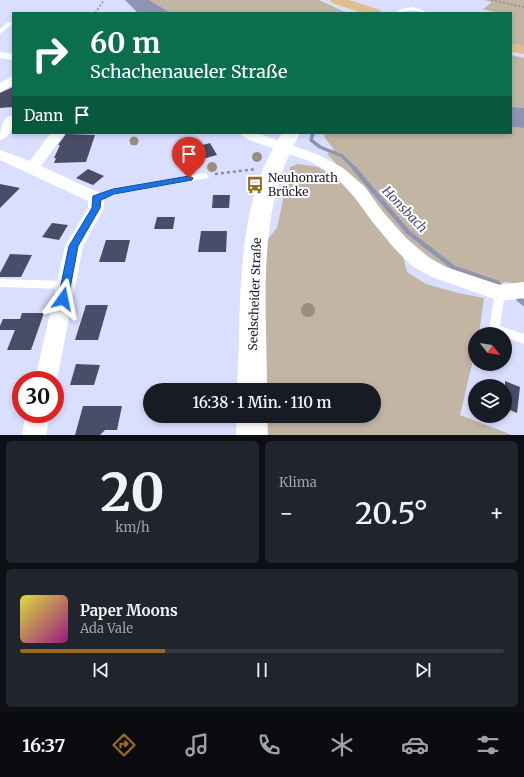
<!DOCTYPE html>
<html lang="de">
<head>
<meta charset="utf-8">
<style>
	:root { --surface:#171b24; --page:#20242c; --text:#f1f3f6; --muted:#9ea1a6; --line:#363941; --accent:#986a1a }
	body { margin:0; font-family:Merriweather,serif; background:var(--page); color:var(--text); height:100vh; display:flex; flex-direction:column; font-size:15px; white-space:nowrap }
	* { box-sizing:border-box; margin:0 }
	p { font-size:13px; color:var(--muted) }
	.icon { flex:none; width:22px; height:22px; fill:none; stroke:currentColor; stroke-width:2; stroke-linecap:round; stroke-linejoin:round }
	.map { position:relative; height:435px; overflow:hidden }
	.side { display:flex; flex-direction:column; gap:6px; padding:6px; background:#0d0f14; flex:1 }
	.side>* { flex:none }
	.guide { position:absolute; left:12px; top:12px; width:500px; height:122px; border-radius:0px; box-shadow:0 2px 6px #0003; background:#0b6e4f; color:#fff; overflow:hidden }
	.needle { width:26px; rotate:120deg }
	.controls { position:absolute; left:468px; top:327px; display:grid; gap:8px }
	.controls a { display:grid; place-items:center; width:44px; height:44px; border-radius:50%; background:var(--surface); box-shadow:0 2px 6px #0003; font-size:20px }
	.speed { position:absolute; left:12px; top:371px; display:flex; gap:8px; font-size:20px; font-weight:700; text-align:center }
	.speed>* { display:grid; place-content:center; width:52px; height:52px; border-radius:50%; background:var(--surface); box-shadow:0 2px 6px #0003; line-height:1 }
	.speed .limit { border:6px solid #d22; background:#fff; color:#111 }
	.pin { position:absolute; display:grid; place-items:center; width:34px; height:34px; color:#fff; margin:-41px -17px; border-radius:50% 50% 50% 0; rotate:-45deg; box-shadow:0 0 4px #0007 }
	.pin .icon { rotate:45deg }
	.me { position:absolute; width:44px; margin:-22px; rotate:12deg; stroke-linejoin:round; filter:drop-shadow(0 0 3px #0008) }
	.turn { display:flex; align-items:center; gap:14px; height:84px; padding:0 12px; font-size:18px }
	.turn .icon { width:52px; height:52px; stroke-width:2.5 }
	.turn b { display:block; font-size:28px; line-height:34px }
	.then { display:flex; align-items:center; height:38px; padding:0 12px; background:#0003; gap:8px; font-size:15px }
	.big { font-size:30px; font-weight:600; line-height:1.1 }
	.side .tile { flex:1; display:flex; flex-direction:column; justify-content:center; gap:6px; min-width:0; padding:0 14px; border-radius:6px; background:var(--page) }
	.side .dial { align-items:center; gap:0 }
	.dial b { font-size:52px; line-height:1 }
	.song { display:flex; align-items:center; gap:12px }
	.cover { width:48px; height:48px; border-radius:6px; background:linear-gradient(135deg,hsl(60 70% 55%),hsl(310 70% 35%)) }
	.played { height:4px; border-radius:2px; background:linear-gradient(90deg,var(--accent) 30%,var(--line) 30%) }
	.keys { display:flex; justify-content:space-around; direction:ltr }
	.heat { display:flex; justify-content:space-between; align-items:center; font-size:22px; direction:ltr }
	.side .tiles { flex:1; display:grid; gap:6px; grid-template-columns:1fr 1fr }
	.tile:last-child { grid-column:span 2 }
	.trip { position:absolute; left:143px; top:383px; width:238px; height:40px; border-radius:20px; background:var(--surface); box-shadow:0 2px 6px #0003; font-weight:600; line-height:40px; text-align:center }
	.tab-bar { display:flex; height:64px; justify-content:space-around; align-items:center; background:#090b0e; color:var(--muted) }
	.tab-bar .icon { width:28px; height:28px }
	.tab-bar .selected { color:var(--accent) }
	.tab-bar b { font-size:18px; color:var(--text) }
	.map>svg:first-child { display:block }
	.green { fill:#c2b5a4 }
	.water { fill:#9094b2 }
	.lines { fill:none; stroke-linecap:round; stroke-linejoin:round }
	.stream-far2 { stroke:#9094b2; stroke-width:3.5 }
	.stream-far1 { stroke:#9094b2; stroke-width:4.5 }
	.stream { stroke:#9094b2; stroke-width:5.5 }
	.building { fill:#4a4d67 }
	.path-far1 { stroke:#8a8da4; stroke-width:1.5; stroke-dasharray:2 2; stroke-linecap:butt }
	.path { stroke:#8a8da4; stroke-width:2.5; stroke-dasharray:3 3; stroke-linecap:butt }
	.lane { fill:#fff; fill-rule:evenodd }
	.street { fill:#fff; fill-rule:evenodd }
	.secondary { fill:#fff; fill-rule:evenodd }
	.primary { fill:#e0bf8c; fill-rule:evenodd }
	.tree { fill:#9a8c80 }
	.route { fill:#1a73e8; stroke:#114b97 }
	.labels { text-anchor:middle; stroke-width:4; stroke-linejoin:round; paint-order:stroke }
	.poi-label { font-size:12px; fill:#1d1e29; stroke:#fff; text-anchor:start }
	.street-label { font-size:12px; fill:#1d1e29; stroke:#fff }
	.water-label { font-size:13px; font-style:italic; fill:#494d7a; stroke:#fff }
</style>
</head>
<body>
<div class="map">
<svg width="524" height="435" viewBox="0 0 524 435">
	<rect width="100%" height="100%" fill="#dbdfff"/>
	<g class="green">
		<polygon points="149,0 319,0 347,13 171,13"/>
		<polygon points="484,0 524,0 524,47 511,44 511,13 497,13 483,9 492,2"/>
		<polygon points="511,55 524,58 524,108 511,107"/>
		<polygon points="511,127 524,128 524,284 504,282 497,288 445,270 406,238 327,154 334,150 325,138 324,133 511,133"/>
		<polygon points="298,164 318,167 340,181 402,252 407,272 426,284 458,293 484,298 479,334 475,334 475,352 460,415 512,435 266,435 266,416 374,416 374,390 265,390 264,308 267,240 277,228 290,167"/>
	</g>
	<g class="water">
		<polygon points="125,0 149,0 171,13 138,13"/>
		<polygon points="511,107 524,108 524,128 511,127"/>
	</g>
	<g class="lines">
		<polyline class="stream-far2" points="313,133 311,140 320,147 342,156 355,169"/>
		<polyline class="stream-far1" points="354,168 408,232 454,268 498,283"/>
		<polyline class="stream" points="519,299 524,303"/>
	</g>
	<g class="building">
		<polygon points="13,87 13,107 0,108 0,93"/>
		<polygon points="66,134 95,135 86,162 54,163 56,158 54,158 60,145 58,145"/>
		<polygon points="210,143 217,155 199,160 192,148"/>
		<polygon points="88,169 104,176 93,185 76,178"/>
		<polygon points="0,184 20,188 0,208"/>
		<polygon points="213,195 230,195 229,208 212,208"/>
		<polygon points="157,217 175,217 173,229 154,229"/>
		<polygon points="52,223 68,225 59,240 42,237"/>
		<polygon points="201,231 227,231 226,252 198,252"/>
		<polygon points="106,240 130,240 125,262 99,262"/>
		<polygon points="10,254 32,255 21,277 0,277 0,273"/>
		<polygon points="86,305 108,305 98,340 75,340"/>
		<polygon points="22,313 44,313 31,350 7,350 15,330 0,330 0,326 3,319 20,319"/>
		<polygon points="76,364 100,365 94,385 70,385"/>
		<polygon points="505,381 520,387 517,413 505,408"/>
		<polygon points="83,406 122,406 117,430 105,430 100,435 75,435"/>
	</g>
	<g class="lines">
		<g class="path-far1">
			<polyline points="491,0 524,7"/>
			<polyline points="95,13 104,0"/>
		</g>
		<polyline class="path" points="215,174 256,169"/>
		<g class="lane">
			<polygon points="411,7 420,9 428,13 411,10 394,13 402,9"/>
			<polygon points="8,22 13,23 0,34 0,29"/>
			<polygon points="205,173 209,176 208,178 115,194 96,201 92,198 93,196 113,188"/>
			<polygon points="0,279 66,281 70,282 71,285 70,288 66,289 0,287"/>
			<polygon points="500,289 504,290 505,293 500,326 524,334 524,344 505,337 505,334 491,334 489,329 495,293 496,290"/>
		</g>
		<g class="street">
			<polygon points="0,52 13,54 13,60 0,58"/>
			<polygon points="13,76 13,85 0,92 0,83"/>
			<path d="M13,115C13,126 12,137 0,140C0,130 1,118 13,115Z"/>
			<polygon points="51,133 65,133 41,166 102,194 104,198 104,208 83,246 57,380 55,385 55,380 35,380 65,246 88,208 88,201 0,160 0,150 30,161"/>
			<polygon points="239,133 257,133 319,155 343,168 365,187 383,212 406,238 426,256 446,267 500,285 524,282 524,298 500,301 432,277 412,266 394,248 371,220 353,195 333,174 309,161 247,139"/>
			<polygon points="26,414 50,414 46,435 22,435"/>
		</g>
		<g class="secondary">
			<path d="M282,133H300C293,147 286,160 281,175C259,243 267,319 267,390H237C241,320 236,240 261,174C267,159 274,146 282,133Z"/>
			<polygon points="237,416 267,416 268,435 236,435"/>
		</g>
		<g class="primary">
			<polygon points="330,0 349,0 380,10 382,13 362,13 332,3"/>
			<polygon points="511,44 524,46 524,54 511,52"/>
		</g>
	</g>
	<g class="tree">
		<circle cx="134" cy="141" r="4.5"/>
		<circle cx="257" cy="157" r="5"/>
		<circle cx="212" cy="167" r="5"/>
		<circle cx="308" cy="310" r="7"/>
	</g>
	<polygon class="route" points="189,176 193,178 192,180 114,194 101,200 100,208 78,246 68,299 67,302 63,303 59,302 58,299 69,246 92,208 93,196 113,189"/>
	<defs>
		<g id="bus-bare" transform="scale(1.38)"><path d="M-5-6H5V4H4V6H2V4H-2V6H-4V4H-5ZM-3.5-4V0h7V-4ZM-3.5 1.2v1.5H-2V1.2ZM2 1.2v1.5H3.5V1.2Z" fill="#986a1a" stroke="#fff" stroke-width="2.5" paint-order="stroke"/></g>
	</defs>
	<g fill-rule="evenodd">
		<use href="#bus-bare" x="255" y="185"/>
	</g>
	<g class="labels">
		<g class="poi-label">
			<text x="268" y="182">Neuhonrath<tspan x="268" dy="14">Brücke</tspan></text>
		</g>
		<g class="street-label">
			<text transform="translate(255 294) rotate(-88)" y="4">Seelscheider Straße</text>
		</g>
		<g class="water-label">
			<text transform="translate(405 209) rotate(46)" y="5">Honsbach</text>
		</g>
	</g>
</svg>
<div class="controls">
<a><svg class="needle" viewBox="-14 -14 28 28"><path d="M0-13l5 13h-10z" fill="#e53935"/><path d="M0 13l5-13h-10z" fill="#9ea1a6"/></svg></a>
<a><svg class="icon" aria-label="layers" viewBox="0 0 24 24"><path d="M12 4l9 5-9 5-9-5zM3 14l9 5 9-5"/></svg></a>
</div>
<div class="speed"><div class="limit">30</div></div>
<div class="pin" style="left:189px;top:178px;background:#d93025"><svg class="icon" aria-label="arrive" viewBox="0 0 24 24"><path d="M6 21V4h12l-3 4 3 4H6"/></svg></div>
<svg class="me" style="left:63px;top:299px" viewBox="-20 -20 40 40"><path d="M0-17L14 15 0 8-14 15z" fill="#1a73e8" stroke="#fff" stroke-width="4"/></svg>
<div class="trip">16:38 · 1 Min. · 110 m</div>
<div class="guide">
<div class="turn"><svg class="icon" aria-label="right" viewBox="0 0 24 24"><path d="M7 20v-9h11M14 6l5 5-5 5"/></svg><div><b>60 m</b>Schachenaueler Straße</div></div>
<div class="then">Dann<svg class="icon" aria-label="arrive" viewBox="0 0 24 24"><path d="M6 21V4h12l-3 4 3 4H6"/></svg></div>
</div>
</div>
<section class="side">
<div class="tiles">
<div class="tile dial"><b>20</b><p>km/h</p></div>
<div class="tile"><p>Klima</p>
<div class="heat"><a>−</a><b class="big">20.5°</b><a>+</a></div>
</div>
<div class="tile">
<div class="song"><i class="cover"></i><div><b>Paper Moons</b><p>Ada Vale</p></div></div>
<div class="played"></div>
<div class="keys"><svg class="icon" aria-label="previous" viewBox="0 0 24 24"><path d="M18 5L8 12l10 7zM5 5v14"/></svg><svg class="icon" aria-label="pause" viewBox="0 0 24 24"><path d="M8 5v14M16 5v14"/></svg><svg class="icon" aria-label="next" viewBox="0 0 24 24"><path d="M6 5l10 7-10 7zM19 5v14"/></svg></div>
</div>
</div>
</section>
<nav class="tab-bar">
<b>16:37</b>
<svg class="icon selected" aria-label="directions" viewBox="0 0 24 24"><path d="M12 3l9 9-9 9-9-9zM9 14v-3h6M13 9l2 2-2 2"/></svg>
<svg class="icon" aria-label="music" viewBox="0 0 24 24"><path d="M9 18V5l10-2v13"/><circle cx="6" cy="18" r="3"/><circle cx="16" cy="16" r="3"/></svg>
<svg class="icon" aria-label="phone" viewBox="0 0 24 24"><path d="M5 4h4l2 5-3 2q2 4 5 5l2-3 5 2v4C11 20 4 13 5 4z"/></svg>
<svg class="icon" aria-label="climate" viewBox="0 0 24 24"><path d="M12 3v18M4 7l16 10M4 17L20 7"/></svg>
<svg class="icon" aria-label="car" viewBox="0 0 24 24"><path d="M5 17H2v-5l4-1 3-4h7l3 4 3 1v5h-3M9 17h6M6 11h13"/><circle cx="7" cy="17" r="2"/><circle cx="17" cy="17" r="2"/></svg>
<svg class="icon" aria-label="filters" viewBox="0 0 24 24"><path d="M4 7h16M4 17h16"/><circle cx="9" cy="7" r="2"/><circle cx="15" cy="17" r="2"/></svg>
</nav>
</body>
</html>
